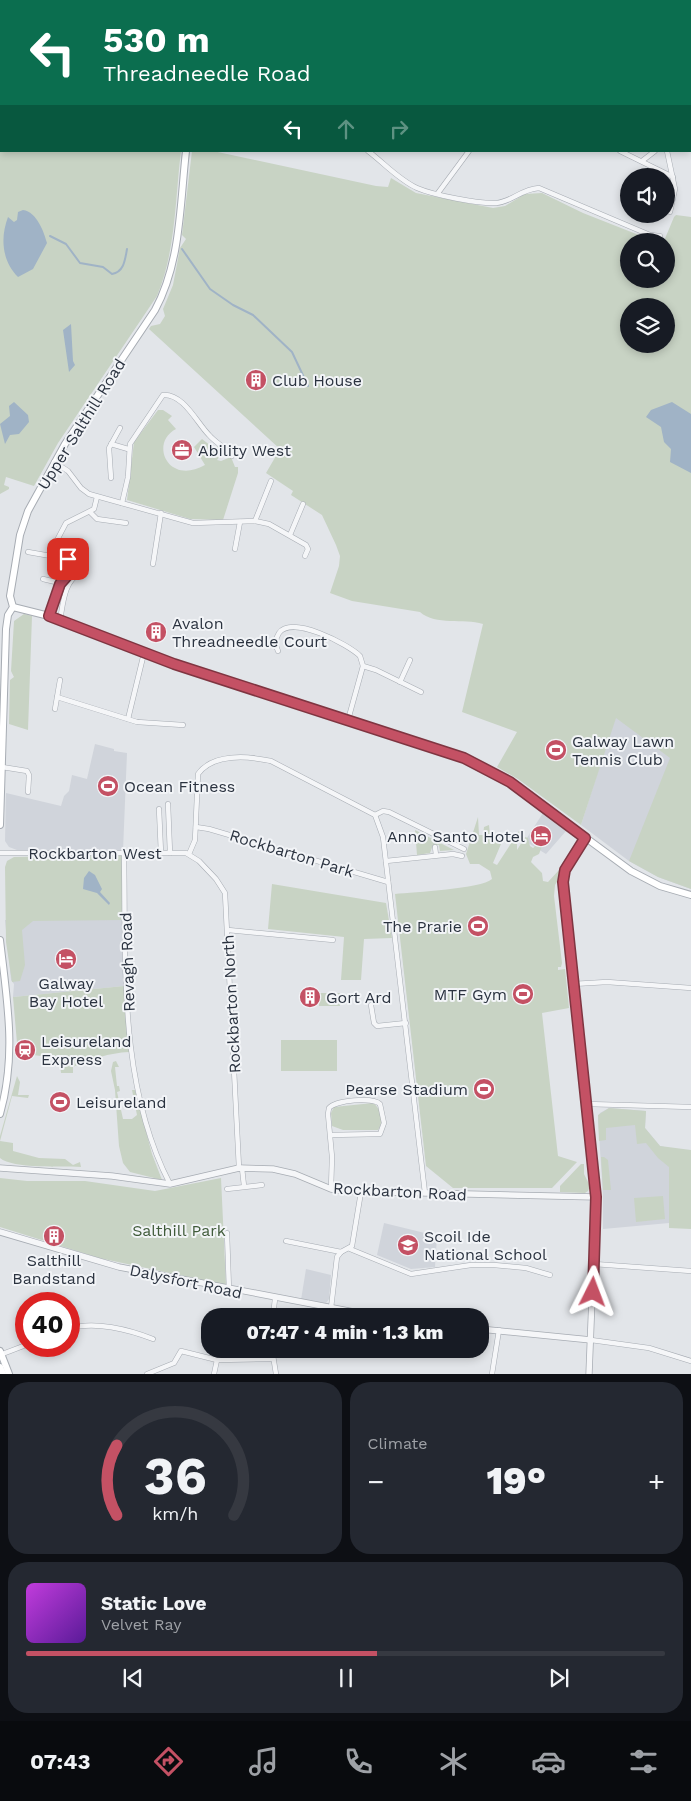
<!DOCTYPE html>
<html lang="en">
<head>
<meta charset="utf-8">
<style>
	:root { --surface:#171b24; --page:#242831; --text:#f1f3f6; --muted:#9ea1a6; --line:#363941; --accent:#c45164 }
	body { margin:0; font-family:"Work Sans",sans-serif; background:var(--page); color:var(--text); height:100vh; display:flex; flex-direction:column; font-size:19px; white-space:nowrap }
	* { box-sizing:border-box; margin:0 }
	p { font-size:16px; color:var(--muted) }
	.icon { flex:none; width:28px; height:28px; fill:none; stroke:currentColor; stroke-width:2; stroke-linecap:round; stroke-linejoin:round }
	.map { position:relative; height:1374px; overflow:hidden }
	.sheet { display:flex; flex-direction:column; gap:8px; padding:8px; background:#0d0f14; flex:1 }
	.sheet>* { flex:none }
	.guide { position:absolute; left:0px; top:0px; width:691px; height:152px; box-shadow:0 2px 8px #0003; background:#0b6e4f; color:#fff; overflow:hidden }
	.controls { position:absolute; left:620px; top:168px; display:grid; gap:10px }
	.controls a { display:grid; place-items:center; width:55px; height:55px; border-radius:50%; background:var(--surface); box-shadow:0 2px 8px #0003; font-size:25px }
	.speed { position:absolute; left:15px; top:1292px; display:flex; gap:10px; font-size:25px; font-weight:700; text-align:center }
	.speed>* { display:grid; place-content:center; width:65px; height:65px; border-radius:50%; background:var(--surface); box-shadow:0 2px 8px #0003; line-height:1 }
	.speed .limit { border:8px solid #d22; background:#fff; color:#111 }
	.pin { position:absolute; display:grid; place-items:center; width:42px; height:42px; color:#fff; margin:-21px; border-radius:10px; box-shadow:0 2px 8px #0006 }
	.me { position:absolute; width:55px; margin:-28px; rotate:3deg; stroke-linejoin:round; filter:drop-shadow(0 0 4px #0008) }
	.turn { display:flex; align-items:center; gap:18px; height:105px; padding:0 20px; font-size:22px }
	.turn .icon { width:65px; height:65px; stroke-width:2.5 }
	.turn b { display:block; font-size:35px; line-height:42px }
	.lanes { display:flex; align-items:center; height:48px; padding:0 20px; background:#0003; justify-content:center; gap:25px; direction:ltr }
	.lanes .off { opacity:.35 }
	.big { font-size:38px; font-weight:800; line-height:1.1 }
	.sheet .widget { flex:1; display:flex; flex-direction:column; justify-content:center; gap:8px; min-width:0; padding:0 18px; border-radius:20px; background:var(--page) }
	.sheet .dial { align-items:center; gap:0 }
	.dial svg { height:130px; overflow:visible; fill:none; stroke:var(--line); stroke-width:7; stroke-linecap:round; text-anchor:middle }
	.dial text { fill:var(--text); stroke:none }
	.song { display:flex; align-items:center; gap:15px }
	.cover { width:60px; height:60px; border-radius:8px; background:linear-gradient(135deg,hsl(290 70% 55%),hsl(270 70% 35%)) }
	.played { height:5px; border-radius:2px; background:linear-gradient(90deg,var(--accent) 55%,var(--line) 55%) }
	.keys { display:flex; justify-content:space-around; direction:ltr }
	.heat { display:flex; justify-content:space-between; align-items:center; font-size:28px; direction:ltr }
	.sheet .tiles { flex:1; display:grid; gap:8px; grid-template-columns:1fr 1fr }
	.widget:last-child { grid-column:span 2 }
	.trip { position:absolute; left:201px; top:1308px; width:288px; height:50px; border-radius:20px; background:var(--surface); box-shadow:0 2px 8px #0003; font-weight:800; line-height:50px; text-align:center }
	.tab-bar { display:flex; height:80px; justify-content:space-around; align-items:center; background:#090b0e; color:var(--muted) }
	.tab-bar .icon { width:35px; height:35px }
	.tab-bar .on { color:var(--accent) }
	.tab-bar b { font-size:22px; color:var(--text) }
	.map>svg:first-child { display:block }
	.built { fill:#d0d4db }
	.green { fill:#c8d3c4; fill-rule:evenodd }
	.water { fill:#a0b3c6 }
	.lines { fill:none; stroke-linecap:round; stroke-linejoin:round }
	.stream { stroke:#a0b3c6; stroke-width:2 }
	.minor-casing { stroke:#a7acb3; stroke-width:5.5 }
	.tertiary-casing { stroke:#a7acb3; stroke-width:7 }
	.secondary-casing { stroke:#a7acb3; stroke-width:8 }
	.minor { stroke:#f5f6f8; stroke-width:4.5 }
	.tertiary { stroke:#f5f6f8; stroke-width:5.5 }
	.secondary { stroke:#fff; stroke-width:6 }
	.route-casing { stroke:#7f3541; stroke-width:12 }
	.route { stroke:#c45164; stroke-width:9 }
	.labels { text-anchor:middle; stroke-width:4; stroke-linejoin:round; paint-order:stroke }
	.poi-label { font-size:16px; fill:#2b3340; stroke:#f2f4f7; text-anchor:start }
	.street-label { font-size:16px; fill:#2b3340; stroke:#f2f4f7 }
	.park-label { font-size:16px; fill:#405b3a; stroke:#f2f4f7 }
</style>
</head>
<body>
<div class="map">
<svg width="691" height="1374" viewBox="0 0 691 1374">
	<rect width="100%" height="100%" fill="#e2e5e9"/>
	<g class="built">
		<polygon points="691,683 691,889 658,877 629,861 581,825 615,718"/>
		<polygon points="95,744 114,749 114,751 127,753 123,851 17,850 9,847 5,841 6,793 61,806 64,796 69,791 72,775 87,779"/>
		<polygon points="543,813 566,831 546,854 525,841"/>
		<polygon points="5,920 123,920 124,986 13,997 14,984 11,980"/>
		<polygon points="609,1108 646,1111 645,1128 660,1146 670,1148 669,1223 603,1229 603,1195 598,1119 600,1113"/>
		<polygon points="384,1223 437,1236 435,1267 411,1269 377,1255"/>
		<polygon points="306,1269 331,1275 329,1299 326,1303 301,1300"/>
	</g>
	<g class="green">
		<path d="M0,0L196,1H1V151H181C175,199 176,251 157,296L58,443L34,486L6,477L4,485L9,487V489L0,494Z"/>
		<path d="M192,151H213L376,186L388,187L391,178L416,193L493,208L505,206L525,194L542,193L583,213L654,241H629V279H666V241H664L674,217L676,215L691,217V889L658,877L629,861L670,758L616,718L581,825L518,779L497,767L517,732L462,712L483,624C463,618 436,626 420,612L352,601L330,593L339,566L340,556L336,545L322,515L291,495L293,491L266,473L280,449L149,329L151,326L160,324L165,316L163,309L173,285L180,248L186,239L182,235ZM629,306H666V344H629Z"/>
		<path d="M158,410H163L172,416L168,420L176,429C149,443 168,486 205,465L194,447L202,439L215,449L218,445L224,450L217,460L221,461L231,457L235,467H238V473L223,520L190,519L127,500L134,442Z"/>
		<polygon points="24,614 32,616 28,730 9,724 10,680 14,677 11,671 14,621"/>
		<path d="M478,817L479,835H483L484,827L489,825L490,835L501,844L493,863L497,865L519,831L522,832L517,844V850L525,837L528,838L530,846L533,848L539,843L542,846L539,854L533,857L531,862L542,873L543,881L548,882L559,870V878L555,885L554,896L562,963L561,967H558V970L565,969L569,1008L542,1013L558,1156L577,1162L552,1188H453L426,1166L395,894C414,892 481,889 492,879L490,871L479,864H470L466,854Z"/>
		<polygon points="415,830 454,850 440,851 439,845 433,845 430,853 417,855"/>
		<polygon points="122,855 123,920 33,921 22,930 25,965 20,981 12,982 6,942 5,867 7,861 14,857"/>
		<polygon points="272,884 386,903 392,938 364,939 361,980 341,980 344,937 268,929"/>
		<path d="M124,986L129,1052C109,1053 91,1059 73,1067V1073H61L60,1065L49,1057L25,1054L17,1043L13,997Z"/>
		<rect x="319" y="993" width="21" height="13"/>
		<rect x="281" y="1040" width="56" height="31"/>
		<polygon points="116,1061 119,1067 115,1067 117,1086 119,1086 120,1091 117,1092 123,1119 132,1119 137,1115 132,1090 135,1090 152,1154 162,1180 130,1172 123,1163 119,1146 115,1090 111,1071 113,1062"/>
		<path d="M17,1076L20,1082L18,1095H29L28,1098L12,1096L0,1141L13,1143V1151L39,1158L65,1159L73,1165L80,1162L81,1167C62,1166 13,1169 0,1158V1136Z"/>
		<path d="M373,1103C381,1108 384,1122 378,1130H343L332,1126L331,1113L334,1107Z"/>
		<polygon points="609,1108 646,1111 645,1128 660,1146 691,1150 691,1229 669,1228 669,1167 658,1158 646,1143 637,1144 635,1125 606,1128 606,1140 599,1141 598,1115"/>
		<polygon points="601,1157 604,1157 608,1160 611,1190 603,1190"/>
		<polygon points="581,1164 584,1164 584,1174 590,1186 588,1191 585,1193 560,1192 560,1186"/>
		<polygon points="0,1178 27,1181 85,1181 155,1191 221,1178 226,1285 99,1258 0,1227"/>
		<polygon points="663,1196 665,1219 636,1222 634,1198"/>
	</g>
	<g class="water">
		<path d="M23,210C37,212 44,232 47,243L33,269L18,277C2,261 0,238 8,217L14,222L17,220L18,212Z"/>
		<polygon points="71,324 73,361 75,365 69,372 63,330"/>
		<polygon points="14,402 28,415 29,422 19,434 10,435 5,444 0,424 10,416 9,406"/>
		<polygon points="672,402 691,414 691,473 670,462 671,449 664,442 661,427 646,417 651,410"/>
		<polygon points="89,871 95,875 102,889 100,892 110,903 109,905 97,893 83,889 84,878"/>
	</g>
	<g class="lines">
		<g class="stream">
			<path d="M50,236L66,244L80,263L103,267L112,274C124,272 125,260 127,249"/>
			<polyline points="182,249 210,289 233,305 253,315 292,352 308,386"/>
		</g>
		<g class="minor-casing">
			<g id="minor">
				<polyline points="326,0 329,1"/>
				<polyline points="563,0 564,1"/>
				<polyline points="288,1 288,0"/>
				<polyline points="383,1 383,0"/>
				<polyline points="460,1 461,0"/>
				<polyline points="651,1 652,0"/>
				<polyline points="690,103 691,103"/>
				<path d="M368,151C384,163 399,180 417,188C433,195 479,204 496,203C512,202 521,189 539,188L650,235L660,236"/>
				<polyline points="620,151 673,177"/>
				<polyline points="667,151 675,189 670,212"/>
				<polyline points="642,161 655,151"/>
				<polyline points="438,193 469,151"/>
				<polyline points="111,444 128,449"/>
				<polyline points="54,462 68,471 81,488 89,494 193,523 255,521 269,524 306,545 308,549 305,556"/>
				<polyline points="111,478 109,448 120,428"/>
				<path d="M122,503L128,477L130,444L163,395C183,393 197,423 209,435C216,443 225,447 232,456"/>
				<polyline points="90,512 97,519 126,523"/>
				<polyline points="255,521 271,481"/>
				<polyline points="290,535 303,504"/>
				<polyline points="55,544 66,523 94,509 97,497"/>
				<polyline points="235,549 240,522"/>
				<polyline points="28,552 68,559 70,562 68,575 60,583"/>
				<polyline points="153,564 161,513"/>
				<polyline points="43,579 60,583 49,616"/>
				<path d="M60,620C63,605 64,580 80,574"/>
				<path d="M278,651C275,645 275,639 279,633C292,615 348,644 360,656L363,666L348,720"/>
				<polyline points="363,666 376,670 421,692"/>
				<polyline points="400,682 410,660"/>
				<polyline points="57,697 137,722 183,725"/>
				<polyline points="55,709 60,680"/>
				<polyline points="128,719 144,653"/>
				<polyline points="2,767 27,771 29,775 28,792"/>
				<polyline points="168,804 170,853"/>
				<polyline points="159,809 161,853"/>
				<polyline points="375,815 383,811 389,812 464,849"/>
				<polyline points="196,827 209,829 388,882"/>
				<polyline points="435,847 436,855"/>
				<polyline points="0,853 186,853 199,861 216,879 225,893 239,1168"/>
				<path d="M124,853C126,963 118,1084 170,1184"/>
				<path d="M189,854L195,840L198,774C213,753 248,756 271,761L375,815L383,837L425,1193"/>
				<polyline points="386,861 453,854 462,856"/>
				<polyline points="228,930 333,940"/>
				<polyline points="573,984 607,982 691,988"/>
				<polyline points="371,1005 374,1023 377,1026 406,1023"/>
				<polyline points="587,1104 691,1107"/>
				<path d="M330,1135L380,1134L384,1123L380,1104C373,1097 335,1100 329,1108L328,1114L332,1157L331,1189"/>
				<polyline points="242,1168 244,1186"/>
				<polyline points="227,1189 262,1185"/>
				<polyline points="227,1233 229,1290"/>
				<polyline points="286,1241 341,1252"/>
				<polyline points="350,1249 411,1274 471,1265 494,1265 526,1268 550,1275"/>
				<polyline points="594,1264 691,1271"/>
				<polyline points="331,1308 337,1257 341,1252 352,1246 361,1192"/>
				<polyline points="273,1316 275,1299"/>
				<path d="M69,1329C93,1320 130,1330 153,1339"/>
				<polyline points="591,1340 649,1348 691,1361"/>
				<polyline points="272,1349 276,1374"/>
				<polyline points="0,1355 26,1345"/>
				<polyline points="147,1374 174,1363 181,1351 217,1360 273,1359"/>
				<polyline points="214,1374 217,1360"/>
				<polyline points="492,1374 499,1330"/>
			</g>
		</g>
		<g class="tertiary-casing">
			<g id="tertiary">
				<polyline points="585,838 565,870 563,882 596,1197 589,1374"/>
				<polyline points="0,1168 112,1176 170,1184 239,1168 273,1169 295,1174 331,1189 343,1191 596,1197"/>
				<polyline points="0,1232 119,1267 375,1316"/>
				<polyline points="480,1329 591,1340"/>
			</g>
		</g>
		<g class="secondary-casing">
			<g id="secondary">
				<polyline points="682,0 683,1"/>
				<polyline points="213,1 213,0"/>
				<polyline points="690,12 691,14"/>
				<polyline points="13,607 49,616 171,663 461,757 510,782 631,871 660,886 691,895"/>
				<path d="M0,825L6,629L8,615L13,607L10,596L15,566L20,535L28,511L65,444L155,310C181,262 180,204 186,151"/>
				<path d="M0,940C7,1001 17,1054 0,1114"/>
				<polyline points="0,1351 9,1374"/>
				<polyline points="0,1367 3,1374"/>
			</g>
		</g>
		<use href="#minor" class="minor"/>
		<use href="#tertiary" class="tertiary"/>
		<use href="#secondary" class="secondary"/>
	</g>
	<g class="lines">
		<g class="route-casing">
			<polyline id="route" points="68,559 70,562 68,575 60,584 49,616 174,664 464,758 510,782 585,838 565,870 563,882 596,1197 593,1292"/>
		</g>
		<use href="#route" class="route"/>
	</g>
	<defs>
		<g id="building-disc" transform="scale(1.125)"><circle r="9.5" fill="#c45164" stroke="#f2f4f7"/><path d="M-4-6H4V6H1V3H-1V6H-4ZM-2.5-4.3h1.7v1.8h-1.7ZM.8-4.3h1.7v1.8H.8ZM-2.5-1h1.7V.8h-1.7ZM.8-1h1.7V.8H.8Z" fill="#fff"/></g>
		<g id="office-disc" transform="scale(1.125)"><circle r="9.5" fill="#c45164" stroke="#f2f4f7"/><path d="M-6-3h4V-5.5h4V-3h4V5H-6ZM-1-4.5V-3h2v-1.5ZM-6 0V1H6V0Z" fill="#fff"/></g>
		<g id="stadium-disc" transform="scale(1.125)"><circle r="9.5" fill="#c45164" stroke="#f2f4f7"/><path d="M0-5a6.5 5 0 1 0 0 10a6.5 5 0 1 0 0-10ZM-3.5-1.8h7v3.6h-7Z" fill="#fff"/></g>
		<g id="hotel-disc" transform="scale(1.125)"><circle r="9.5" fill="#c45164" stroke="#f2f4f7"/><path d="M-6-4.5h1.5V1H6V5H4.5V3h-9V5H-6ZM-4 0a1.8 1.8 0 1 1 3.6 0ZM.5 0V-2.5h3Q6-2.5 6 0Z" fill="#fff"/></g>
		<g id="station-disc" transform="scale(1.125)"><circle r="9.5" fill="#c45164" stroke="#f2f4f7"/><path d="M-3-6H3Q5-6 5-4V2Q5 4 3 4L4.5 6H3L1.5 4h-3L-3 6H-4.5L-3 4Q-5 4-5 2V-4Q-5-6-3-6ZM-3.5-4v3h7v-3ZM-3.5 1v1.5H-2V1ZM2 1v1.5H3.5V1Z" fill="#fff"/></g>
		<g id="school-disc" transform="scale(1.125)"><circle r="9.5" fill="#c45164" stroke="#f2f4f7"/><path d="M0-5L7-2L0 1L-7-2ZM-4 1L0 2.5L4 1V4Q0 6-4 4Z" fill="#fff"/></g>
	</defs>
	<g fill-rule="evenodd">
		<use href="#building-disc" x="256" y="380"/>
		<use href="#office-disc" x="182" y="450"/>
		<use href="#building-disc" x="156" y="632"/>
		<use href="#stadium-disc" x="556" y="750"/>
		<use href="#stadium-disc" x="108" y="786"/>
		<use href="#hotel-disc" x="541" y="836"/>
		<use href="#stadium-disc" x="478" y="926"/>
		<use href="#hotel-disc" x="66" y="959"/>
		<use href="#stadium-disc" x="523" y="994"/>
		<use href="#building-disc" x="310" y="997"/>
		<use href="#station-disc" x="25" y="1050"/>
		<use href="#stadium-disc" x="484" y="1089"/>
		<use href="#stadium-disc" x="60" y="1102"/>
		<use href="#building-disc" x="54" y="1236"/>
		<use href="#school-disc" x="408" y="1245"/>
	</g>
	<g class="labels">
		<g class="poi-label">
			<text x="272" y="386">Club House</text>
			<text x="198" y="456">Ability West</text>
			<text x="172" y="629">Avalon<tspan x="172" dy="18">Threadneedle Court</tspan></text>
			<text x="572" y="747">Galway Lawn<tspan x="572" dy="18">Tennis Club</tspan></text>
			<text x="124" y="792">Ocean Fitness</text>
			<text x="525" y="842" text-anchor="end">Anno Santo Hotel</text>
			<text x="462" y="932" text-anchor="end">The Prarie</text>
			<text x="66" y="989" text-anchor="middle">Galway<tspan x="66" dy="18">Bay Hotel</tspan></text>
			<text x="507" y="1000" text-anchor="end">MTF Gym</text>
			<text x="326" y="1003">Gort Ard</text>
			<text x="41" y="1047">Leisureland<tspan x="41" dy="18">Express</tspan></text>
			<text x="468" y="1095" text-anchor="end">Pearse Stadium</text>
			<text x="76" y="1108">Leisureland</text>
			<text x="424" y="1242">Scoil Ide<tspan x="424" dy="18">National School</tspan></text>
			<text x="54" y="1266" text-anchor="middle">Salthill<tspan x="54" dy="18">Bandstand</tspan></text>
		</g>
		<g class="street-label">
			<text transform="translate(81 424) rotate(-58)" y="6">Upper Salthill Road</text>
			<text x="95" y="859">Rockbarton West</text>
			<text transform="translate(292 853) rotate(17)" y="6">Rockbarton Park</text>
			<text transform="translate(127 962) rotate(-92)" y="6">Revagh Road</text>
			<text transform="translate(231 1004) rotate(-93)" y="6">Rockbarton North</text>
			<text transform="translate(400 1191) rotate(3)" y="6">Rockbarton Road</text>
			<text transform="translate(186 1281) rotate(12)" y="6">Dalysfort Road</text>
		</g>
		<g class="park-label">
			<text x="179" y="1236">Salthill Park</text>
		</g>
	</g>
</svg>
<div class="controls">
<a><svg class="icon" aria-label="sound" viewBox="0 0 24 24"><path d="M4 9h4l5-4v14l-5-4H4zM17 9q2 3 0 6"/></svg></a>
<a><svg class="icon" aria-label="search" viewBox="0 0 24 24"><circle cx="10" cy="10" r="6"/><path d="M15 15l6 6"/></svg></a>
<a><svg class="icon" aria-label="layers" viewBox="0 0 24 24"><path d="M12 4l9 5-9 5-9-5zM3 14l9 5 9-5"/></svg></a>
</div>
<div class="speed"><div class="limit">40</div></div>
<div class="pin" style="left:68px;top:559px;background:#d93025"><svg class="icon" aria-label="arrive" viewBox="0 0 24 24"><path d="M6 21V4h12l-3 4 3 4H6"/></svg></div>
<svg class="me" style="left:593px;top:1292px" viewBox="-20 -20 40 40"><path d="M0-17L14 15 0 8-14 15z" fill="#c45164" stroke="#fff" stroke-width="4"/></svg>
<div class="trip">07:47 · 4 min · 1.3 km</div>
<div class="guide">
<div class="turn"><svg class="icon" aria-label="left" viewBox="0 0 24 24"><path d="M17 20v-9H6M10 6l-5 5 5 5"/></svg><div><b>530 m</b>Threadneedle Road</div></div>
<div class="lanes"><svg class="icon" aria-label="left" viewBox="0 0 24 24"><path d="M17 20v-9H6M10 6l-5 5 5 5"/></svg><svg class="icon off" aria-label="ahead" viewBox="0 0 24 24"><path d="M12 20V5M6 11l6-6 6 6"/></svg><svg class="icon off" aria-label="right" viewBox="0 0 24 24"><path d="M7 20v-9h11M14 6l5 5-5 5"/></svg></div>
</div>
</div>
<section class="sheet">
<div class="tiles">
<div class="widget dial"><svg viewBox="0 0 100 80">
<path d="M14 69A42 42 0 1 1 86 69"/>
<path d="M14 69A42 42 0 0 1 14 26" stroke="#c45164"/>
<text x="50" y="56" font-size="32" font-weight="700">36</text>
<text x="50" y="72" font-size="11">km/h</text>
</svg></div>
<div class="widget"><p>Climate</p>
<div class="heat"><a>−</a><b class="big">19°</b><a>+</a></div>
</div>
<div class="widget">
<div class="song"><i class="cover"></i><div><b>Static Love</b><p>Velvet Ray</p></div></div>
<div class="played"></div>
<div class="keys"><svg class="icon" aria-label="previous" viewBox="0 0 24 24"><path d="M18 5L8 12l10 7zM5 5v14"/></svg><svg class="icon" aria-label="pause" viewBox="0 0 24 24"><path d="M8 5v14M16 5v14"/></svg><svg class="icon" aria-label="next" viewBox="0 0 24 24"><path d="M6 5l10 7-10 7zM19 5v14"/></svg></div>
</div>
</div>
</section>
<nav class="tab-bar">
<b>07:43</b>
<svg class="icon on" aria-label="directions" viewBox="0 0 24 24"><path d="M12 3l9 9-9 9-9-9zM9 14v-3h6M13 9l2 2-2 2"/></svg>
<svg class="icon" aria-label="music" viewBox="0 0 24 24"><path d="M9 18V5l10-2v13"/><circle cx="6" cy="18" r="3"/><circle cx="16" cy="16" r="3"/></svg>
<svg class="icon" aria-label="phone" viewBox="0 0 24 24"><path d="M5 4h4l2 5-3 2q2 4 5 5l2-3 5 2v4C11 20 4 13 5 4z"/></svg>
<svg class="icon" aria-label="climate" viewBox="0 0 24 24"><path d="M12 3v18M4 7l16 10M4 17L20 7"/></svg>
<svg class="icon" aria-label="car" viewBox="0 0 24 24"><path d="M5 17H2v-5l4-1 3-4h7l3 4 3 1v5h-3M9 17h6M6 11h13"/><circle cx="7" cy="17" r="2"/><circle cx="17" cy="17" r="2"/></svg>
<svg class="icon" aria-label="filters" viewBox="0 0 24 24"><path d="M4 7h16M4 17h16"/><circle cx="9" cy="7" r="2"/><circle cx="15" cy="17" r="2"/></svg>
</nav>
</body>
</html>
